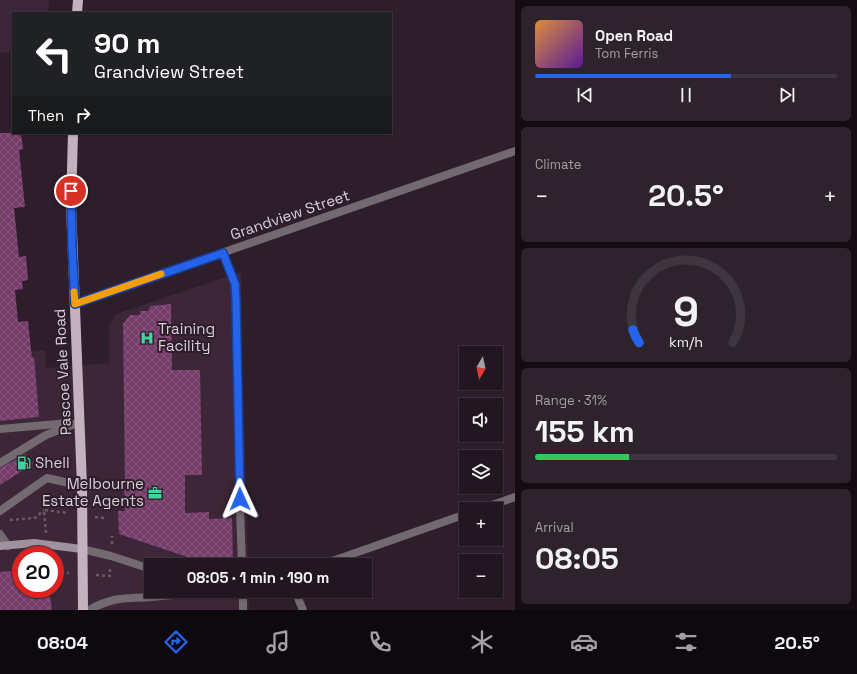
<!DOCTYPE html>
<html lang="en">
<head>
<meta charset="utf-8">
<style>
	:root { --surface:#221620; --page:#2e232d; --text:#f1f3f6; --muted:#a29fa5; --line:#3f353e; --accent:#2563eb }
	body { margin:0; font-family:"Space Grotesk",sans-serif; background:var(--page); color:var(--text); height:100vh; display:flex; flex-direction:column; font-size:15px; white-space:nowrap }
	* { box-sizing:border-box; margin:0 }
	p { font-size:13px; color:var(--muted) }
	.icon { flex:none; width:22px; height:22px; fill:none; stroke:currentColor; stroke-width:2; stroke-linecap:round; stroke-linejoin:round }
	.map { position:relative; flex:1; overflow:hidden }
	.sheet { display:flex; flex-direction:column; gap:6px; padding:6px; background:#130c12; width:342px }
	.sheet>* { flex:none }
	.banner { position:absolute; left:12px; top:12px; width:380px; height:122px; border-radius:0px; box-shadow:0 1px 3px #0004,0 0 0 1px var(--line); background:#202124; color:#fff; overflow:hidden }
	.needle { width:26px; rotate:189deg }
	.buttons { position:absolute; left:459px; top:346px; display:grid; gap:8px }
	.buttons a { display:grid; place-items:center; width:44px; height:44px; border-radius:0px; background:var(--surface); box-shadow:0 1px 3px #0004,0 0 0 1px var(--line); font-size:20px }
	.speed { position:absolute; left:12px; top:546px; display:flex; gap:8px; font-size:20px; font-weight:700; text-align:center }
	.speed>* { display:grid; place-content:center; width:52px; height:52px; border-radius:50%; background:var(--surface); box-shadow:0 1px 3px #0004,0 0 0 1px var(--line); line-height:1 }
	.speed .limit { border:6px solid #d22; background:#fff; color:#111 }
	.pin { position:absolute; display:grid; place-items:center; width:34px; height:34px; color:#fff; margin:-17px; border:2px solid #fff; border-radius:50%; box-shadow:0 1px 4px #0007 }
	.me { position:absolute; width:44px; margin:-22px; rotate:359deg; stroke-linejoin:round; filter:drop-shadow(0 0 3px #0008) }
	.turn { display:flex; align-items:center; gap:14px; height:84px; padding:0 16px; font-size:18px }
	.turn .icon { width:52px; height:52px; stroke-width:2.5 }
	.turn b { display:block; font-size:28px; line-height:34px }
	.then { display:flex; align-items:center; height:38px; padding:0 16px; background:#0003; gap:8px; font-size:15px }
	.big { font-size:30px; font-weight:700; line-height:1.1 }
	.sheet .tile { flex:1; display:flex; flex-direction:column; justify-content:center; gap:6px; min-width:0; padding:0 14px; border-radius:6px; background:var(--page) }
	.sheet .dial { align-items:center; gap:0 }
	.dial svg { height:104px; overflow:visible; fill:none; stroke:var(--line); stroke-width:7; stroke-linecap:round; text-anchor:middle }
	.dial text { fill:var(--text); stroke:none }
	.song { display:flex; align-items:center; gap:12px }
	.cover { width:48px; height:48px; border-radius:6px; background:linear-gradient(135deg,hsl(30 70% 55%),hsl(270 70% 35%)) }
	.played { height:4px; border-radius:2px; background:linear-gradient(90deg,var(--accent) 65%,var(--line) 65%) }
	.keys { display:flex; justify-content:space-around; direction:ltr }
	.heat { display:flex; justify-content:space-between; align-items:center; font-size:22px; direction:ltr }
	.charge { height:6px; border-radius:3px; background:linear-gradient(90deg,#34c759 31%,var(--line) 0) }
	.trip { position:absolute; left:144px; top:558px; width:228px; height:40px; border-radius:0px; background:var(--surface); box-shadow:0 1px 3px #0004,0 0 0 1px var(--line); font-weight:700; line-height:40px; text-align:center }
	.tabs { display:flex; height:64px; justify-content:space-around; align-items:center; background:#0e090d; color:var(--muted) }
	.tabs .icon { width:28px; height:28px }
	.tabs .on { color:var(--accent) }
	.tabs b { font-size:18px; color:var(--text) }
	main { display:flex; flex:1; min-height:0 }
	.map>svg:first-child { display:block }
	.built { fill:#3c2637; fill-rule:evenodd }
	.building { fill:url(#building-cross-hatch) }
	.lines { fill:none; stroke-linecap:round; stroke-linejoin:round }
	.path { stroke:#685965; stroke-width:2.5; stroke-dasharray:3 3; stroke-linecap:butt }
	.service { stroke:#736a71; stroke-width:8 }
	.minor { stroke:#736a71; stroke-width:8 }
	.tertiary { stroke:#736a71; stroke-width:8 }
	.secondary { stroke:#a0929c; stroke-width:8 }
	.primary { stroke:#c3b1be; stroke-width:10 }
	.route-casing { stroke:#184099; stroke-width:10 }
	.route { stroke:#2563eb; stroke-width:7 }
	.slow { stroke:#f59e0b; stroke-width:7 }
	.labels { text-anchor:middle; stroke-width:4; stroke-linejoin:round; paint-order:stroke }
	.street-label { font-size:15px; fill:#dacfd7; stroke:#2e1e2b }
	.poi-label { font-size:15px; fill:#dacfd7; stroke:#2e1e2b; text-anchor:start }
</style>
</head>
<body>
<main>
<div class="map">
<svg width="515" height="610" viewBox="0 0 515 610">
	<defs>
		<pattern id="building-cross-hatch" width="8" height="8" patternUnits="userSpaceOnUse"><rect width="8" height="8" fill="#763d6b"/><path d="M0 0l8 8M0 8l8-8" fill="none" stroke="#89587f"/></pattern>
	</defs>
	<rect width="100%" height="100%" fill="#2e1e2b"/>
	<g class="built">
		<polygon points="0,0 49,0 48,13 13,13 13,52 0,53"/>
		<path d="M241,272L242,359L248,565H151V591H248L249,610H0V355L45,350L46,368L109,363V327L116,314ZM21,555H55V589H21Z"/>
	</g>
	<g class="building">
		<polygon points="0,133 21,133 23,149 19,150 25,207 14,208 19,257 26,256 28,280 22,281 23,289 15,290 18,322 28,321 32,358 34,357 39,417 0,421"/>
		<polygon points="171,304 172,370 200,370 202,475 185,475 185,513 209,512 209,519 232,518 233,565 211,565 119,534 118,511 125,511 124,485 125,485 123,324 130,315 140,315 140,311 149,311 150,306"/>
		<polygon points="26,454 33,464 0,485 0,468"/>
		<polygon points="21,570 21,589 49,589 52,610 0,610 0,572"/>
	</g>
	<g class="lines">
		<g class="path">
			<polyline points="95,517 105,518"/>
			<polyline points="10,520 35,518 44,510"/>
			<polyline points="46,533 44,510 68,513"/>
			<polyline points="112,544 112,536"/>
			<polyline points="55,572 69,573"/>
			<polyline points="96,575 110,576 110,569"/>
		</g>
		<g class="service">
			<polyline points="223,253 235,284 236,300 240,508 242,565"/>
			<polyline points="0,429 69,423"/>
			<polyline points="0,463 46,435 80,422"/>
			<polyline points="0,511 47,478 82,486"/>
			<polyline points="0,534 8,546"/>
			<polyline points="243,591 243,610"/>
			<polyline points="295,591 303,610"/>
		</g>
		<polyline class="minor" points="75,304 515,151"/>
		<g class="tertiary">
			<polyline points="481,509 515,497"/>
			<polyline points="82,549 111,556 151,569"/>
			<polyline points="321,565 466,514"/>
			<path d="M89,610C114,596 125,599 152,597C173,595 195,593 216,591"/>
		</g>
		<polyline class="secondary" points="0,546 34,543 82,549"/>
		<g class="primary">
			<polyline points="77,13 78,0"/>
			<polyline points="73,133 71,206 82,486 83,610"/>
		</g>
	</g>
	<g class="lines">
		<g class="route-casing">
			<polyline id="route" points="71,191 72,245 75,304 223,253 235,284 236,300 240,499"/>
		</g>
		<use href="#route" class="route"/>
		<polyline class="slow" points="74,292 75,304 161,274"/>
	</g>
	<defs>
		<g id="hospital-bare" transform="scale(1.08)"><path d="M-5-5h3v3.5h4V-5h3V5h-3V1.5h-4V5h-3Z" fill="#42d4a0" stroke="#2e1e2b" stroke-width="2.5" paint-order="stroke"/></g>
		<g id="fuel-bare" transform="scale(1.08)"><path d="M-5.5-6h7V0h2V4h1.3V-2.5L3-4.5l.8-.8L6-3V5H2.5V1h-1V6h-7ZM-4.2-4.7v3.2H.2V-4.7Z" fill="#42d4a0" stroke="#2e1e2b" stroke-width="2.5" paint-order="stroke"/></g>
		<g id="office-bare" transform="scale(1.08)"><path d="M-6-3h4V-5.5h4V-3h4V5H-6ZM-1-4.5V-3h2v-1.5ZM-6 0V1H6V0Z" fill="#42d4a0" stroke="#2e1e2b" stroke-width="2.5" paint-order="stroke"/></g>
	</defs>
	<g fill-rule="evenodd">
		<use href="#hospital-bare" x="147" y="338"/>
		<use href="#fuel-bare" x="24" y="463"/>
		<use href="#office-bare" x="155" y="493"/>
	</g>
	<g class="labels">
		<g class="street-label">
			<text transform="translate(290 215) rotate(-19)" y="5">Grandview Street</text>
			<text transform="translate(63 372) rotate(-93)" y="5">Pascoe Vale Road</text>
		</g>
		<g class="poi-label">
			<text x="158" y="334">Training<tspan x="158" dy="17">Facility</tspan></text>
			<text x="35" y="468">Shell</text>
			<text x="144" y="489" text-anchor="end">Melbourne<tspan x="144" dy="17">Estate Agents</tspan></text>
		</g>
	</g>
</svg>
<div class="buttons">
<a><svg class="needle" viewBox="-14 -14 28 28"><path d="M0-13l5 13h-10z" fill="#e53935"/><path d="M0 13l5-13h-10z" fill="#a29fa5"/></svg></a>
<a><svg class="icon" aria-label="sound" viewBox="0 0 24 24"><path d="M4 9h4l5-4v14l-5-4H4zM17 9q2 3 0 6"/></svg></a>
<a><svg class="icon" aria-label="layers" viewBox="0 0 24 24"><path d="M12 4l9 5-9 5-9-5zM3 14l9 5 9-5"/></svg></a>
<a>+</a>
<a>−</a>
</div>
<div class="speed"><div class="limit">20</div></div>
<div class="pin" style="left:71px;top:191px;background:#d93025"><svg class="icon" aria-label="arrive" viewBox="0 0 24 24"><path d="M6 21V4h12l-3 4 3 4H6"/></svg></div>
<svg class="me" style="left:240px;top:499px" viewBox="-20 -20 40 40"><path d="M0-17L14 15 0 8-14 15z" fill="#2563eb" stroke="#fff" stroke-width="4"/></svg>
<div class="trip">08:05 · 1 min · 190 m</div>
<div class="banner">
<div class="turn"><svg class="icon" aria-label="left" viewBox="0 0 24 24"><path d="M17 20v-9H6M10 6l-5 5 5 5"/></svg><div><b>90 m</b>Grandview Street</div></div>
<div class="then">Then<svg class="icon" aria-label="right" viewBox="0 0 24 24"><path d="M7 20v-9h11M14 6l5 5-5 5"/></svg></div>
</div>
</div>
<section class="sheet">
<div class="tile">
<div class="song"><i class="cover"></i><div><b>Open Road</b><p>Tom Ferris</p></div></div>
<div class="played"></div>
<div class="keys"><svg class="icon" aria-label="previous" viewBox="0 0 24 24"><path d="M18 5L8 12l10 7zM5 5v14"/></svg><svg class="icon" aria-label="pause" viewBox="0 0 24 24"><path d="M8 5v14M16 5v14"/></svg><svg class="icon" aria-label="next" viewBox="0 0 24 24"><path d="M6 5l10 7-10 7zM19 5v14"/></svg></div>
</div>
<div class="tile"><p>Climate</p>
<div class="heat"><a>−</a><b class="big">20.5°</b><a>+</a></div>
</div>
<div class="tile dial"><svg viewBox="0 0 100 80">
<path d="M14 69A42 42 0 1 1 86 69"/>
<path d="M14 69A42 42 0 0 1 9 59" stroke="#2563eb"/>
<text x="50" y="56" font-size="32" font-weight="700">9</text>
<text x="50" y="72" font-size="11">km/h</text>
</svg></div>
<div class="tile"><p>Range · 31%</p><b class="big">155 km</b><div class="charge"></div></div>
<div class="tile"><p>Arrival</p><b class="big">08:05</b></div>
</section>
</main>
<nav class="tabs">
<b>08:04</b>
<svg class="icon on" aria-label="directions" viewBox="0 0 24 24"><path d="M12 3l9 9-9 9-9-9zM9 14v-3h6M13 9l2 2-2 2"/></svg>
<svg class="icon" aria-label="music" viewBox="0 0 24 24"><path d="M9 18V5l10-2v13"/><circle cx="6" cy="18" r="3"/><circle cx="16" cy="16" r="3"/></svg>
<svg class="icon" aria-label="phone" viewBox="0 0 24 24"><path d="M5 4h4l2 5-3 2q2 4 5 5l2-3 5 2v4C11 20 4 13 5 4z"/></svg>
<svg class="icon" aria-label="climate" viewBox="0 0 24 24"><path d="M12 3v18M4 7l16 10M4 17L20 7"/></svg>
<svg class="icon" aria-label="car" viewBox="0 0 24 24"><path d="M5 17H2v-5l4-1 3-4h7l3 4 3 1v5h-3M9 17h6M6 11h13"/><circle cx="7" cy="17" r="2"/><circle cx="17" cy="17" r="2"/></svg>
<svg class="icon" aria-label="filters" viewBox="0 0 24 24"><path d="M4 7h16M4 17h16"/><circle cx="9" cy="7" r="2"/><circle cx="15" cy="17" r="2"/></svg>
<b>20.5°</b>
</nav>
</body>
</html>
